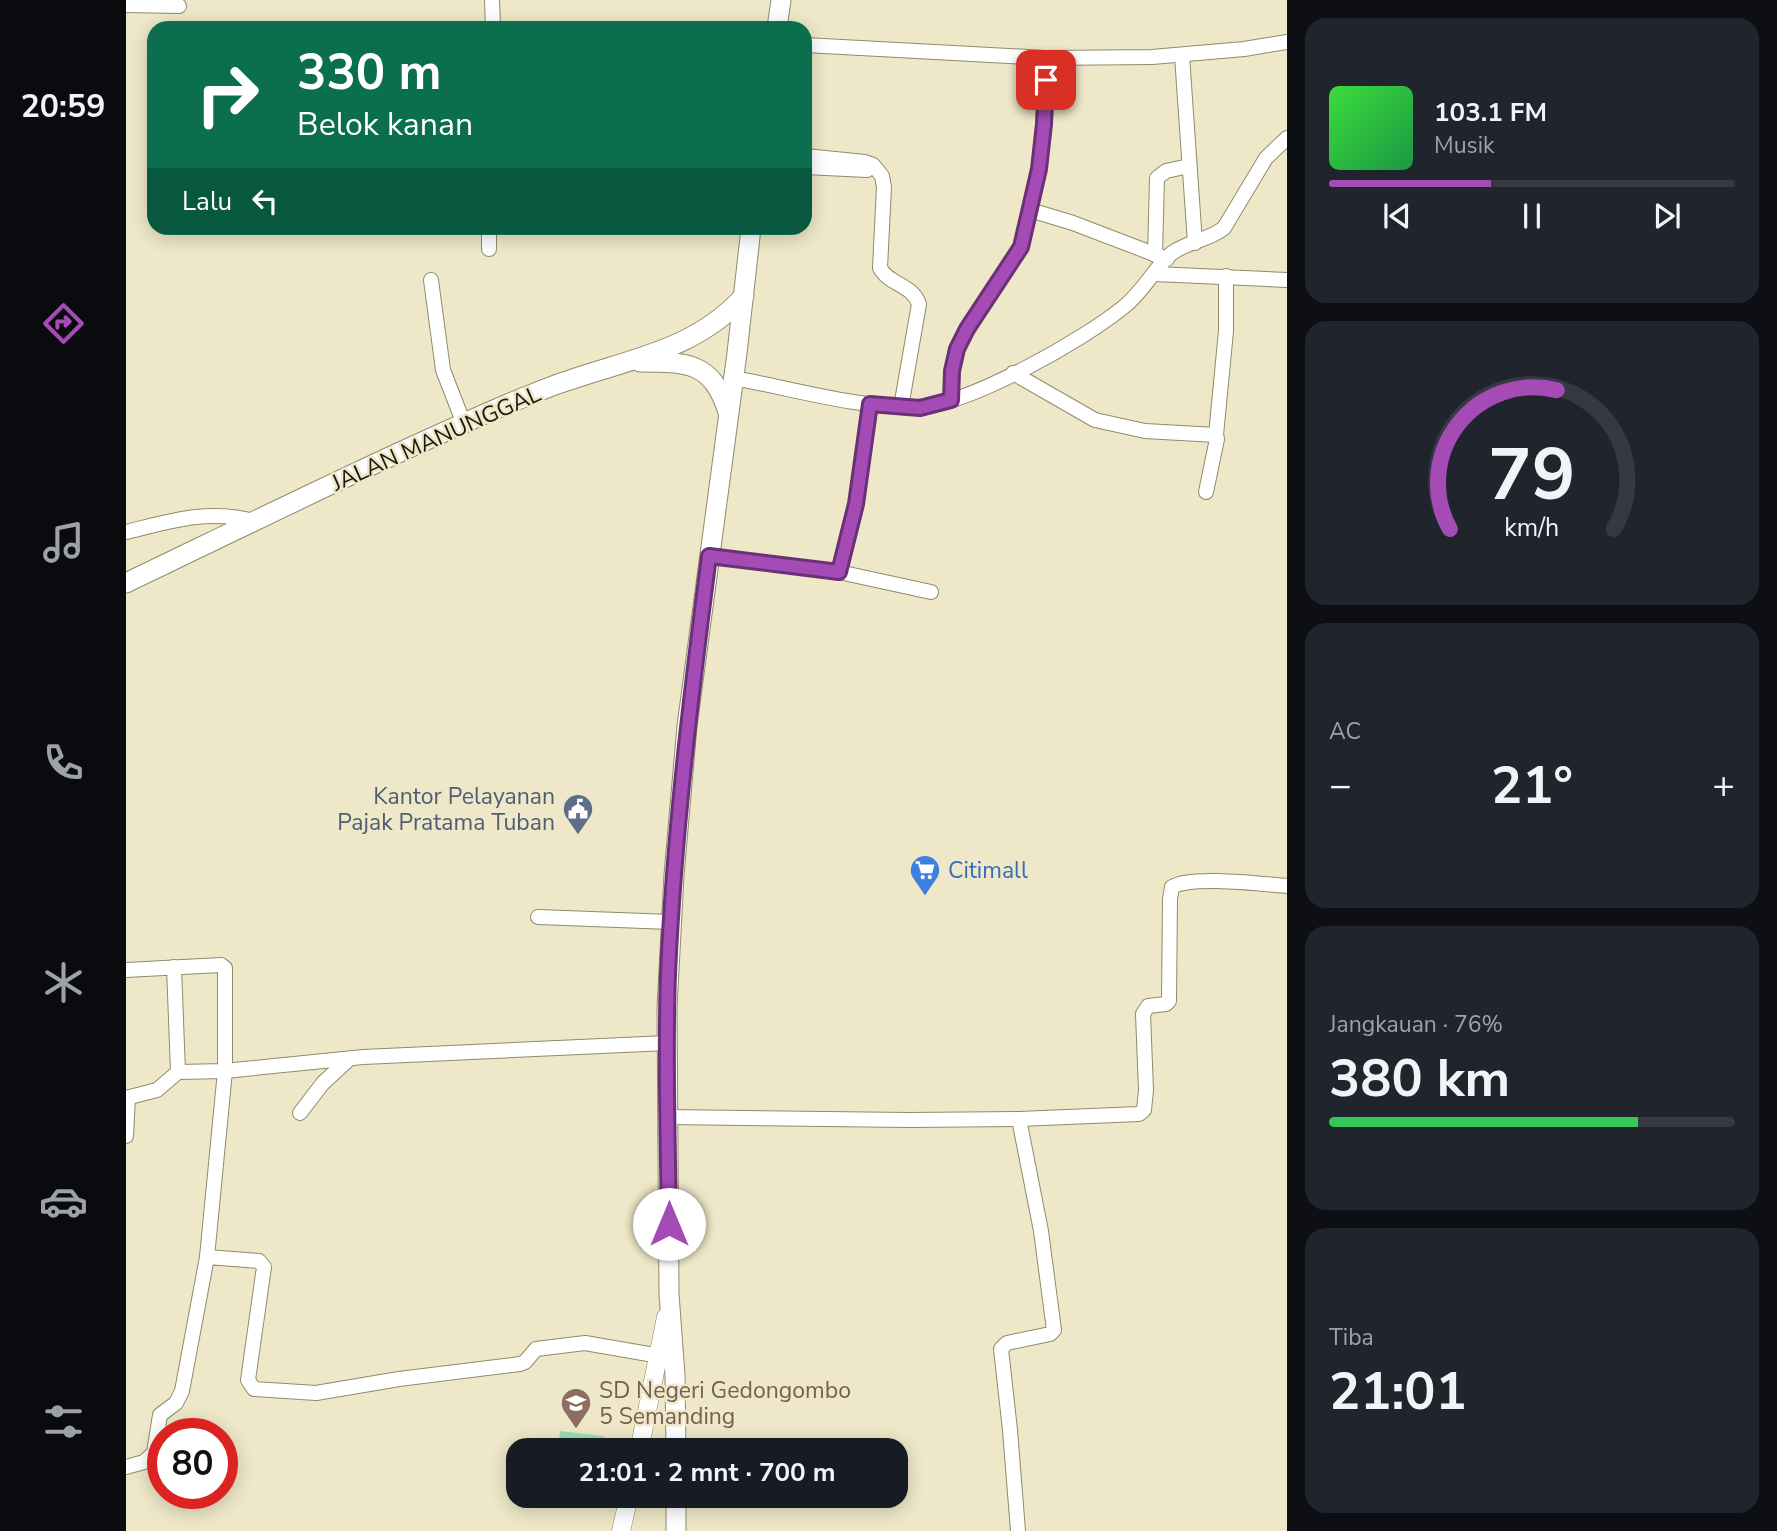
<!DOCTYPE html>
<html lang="id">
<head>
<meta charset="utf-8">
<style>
	:root { --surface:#171b24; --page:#20242c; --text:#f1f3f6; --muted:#9ea1a6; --line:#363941; --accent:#a54bb6 }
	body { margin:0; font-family:"Nunito Sans",sans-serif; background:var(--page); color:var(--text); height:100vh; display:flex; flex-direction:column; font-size:26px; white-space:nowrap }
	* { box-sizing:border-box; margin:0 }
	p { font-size:23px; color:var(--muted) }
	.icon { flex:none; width:38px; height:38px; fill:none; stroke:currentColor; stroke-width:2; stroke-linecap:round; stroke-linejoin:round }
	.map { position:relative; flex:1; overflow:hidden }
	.details { display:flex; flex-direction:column; gap:18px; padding:18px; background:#0d0f14; width:490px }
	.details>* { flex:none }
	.banner { position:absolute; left:21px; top:21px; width:665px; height:214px; border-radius:21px; box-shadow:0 4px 18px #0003; background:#0b6e4f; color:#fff; overflow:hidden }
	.speed { position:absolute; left:21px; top:1418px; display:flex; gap:14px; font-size:35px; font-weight:700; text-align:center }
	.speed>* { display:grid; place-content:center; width:91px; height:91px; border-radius:50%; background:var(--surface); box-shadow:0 4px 18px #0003; line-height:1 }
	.speed .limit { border:10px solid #d22; background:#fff; color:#111 }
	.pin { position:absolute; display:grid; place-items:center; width:60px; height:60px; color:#fff; margin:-30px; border-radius:14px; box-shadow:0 4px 10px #0006 }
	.me { position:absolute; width:77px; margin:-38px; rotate:0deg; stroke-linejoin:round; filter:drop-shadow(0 0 5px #0008) }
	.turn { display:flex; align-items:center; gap:24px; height:147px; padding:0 35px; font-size:32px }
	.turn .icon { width:91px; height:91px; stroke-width:2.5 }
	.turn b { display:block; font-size:49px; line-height:60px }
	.then { display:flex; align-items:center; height:66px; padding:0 35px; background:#0003; gap:14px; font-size:26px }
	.big { font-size:52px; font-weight:700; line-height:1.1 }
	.details .card { flex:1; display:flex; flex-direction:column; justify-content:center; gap:10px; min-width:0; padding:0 24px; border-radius:21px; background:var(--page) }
	.details .dial { align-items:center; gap:0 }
	.dial svg { height:182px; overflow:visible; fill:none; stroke:var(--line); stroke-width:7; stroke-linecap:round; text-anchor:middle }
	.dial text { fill:var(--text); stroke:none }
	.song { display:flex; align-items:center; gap:21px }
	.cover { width:84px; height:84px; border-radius:10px; background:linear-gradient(135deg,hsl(120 70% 55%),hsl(140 70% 35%)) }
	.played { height:7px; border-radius:4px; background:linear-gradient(90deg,var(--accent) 40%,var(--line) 40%) }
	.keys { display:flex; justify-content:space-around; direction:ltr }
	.heat { display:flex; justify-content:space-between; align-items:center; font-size:38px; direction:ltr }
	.charge { height:10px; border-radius:5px; background:linear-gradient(90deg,#34c759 76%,var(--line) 0) }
	.trip { position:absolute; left:380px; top:1438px; width:402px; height:70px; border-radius:21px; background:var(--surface); box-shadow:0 4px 18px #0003; font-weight:700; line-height:70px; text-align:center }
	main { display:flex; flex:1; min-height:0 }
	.menu { display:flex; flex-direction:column; width:126px; justify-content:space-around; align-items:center; background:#090b0e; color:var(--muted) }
	.menu .icon { width:49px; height:49px }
	.menu .active { color:var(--accent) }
	.menu b { font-size:32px; color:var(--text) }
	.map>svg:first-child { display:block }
	.green { fill:#9eddb2 }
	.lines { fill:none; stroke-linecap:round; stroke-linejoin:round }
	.minor-casing { stroke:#908a6d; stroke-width:16 }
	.major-casing { stroke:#908a6d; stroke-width:19 }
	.highway-casing { stroke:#908a6d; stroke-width:21 }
	.minor { stroke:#fff; stroke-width:14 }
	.major { stroke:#fff; stroke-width:18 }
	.highway { stroke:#fff; stroke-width:19 }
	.route-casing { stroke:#6b3176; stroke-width:18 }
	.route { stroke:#a54bb6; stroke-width:12 }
	.labels { text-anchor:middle; stroke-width:5; stroke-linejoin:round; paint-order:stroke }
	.street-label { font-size:23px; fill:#1b180d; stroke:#eee8c8 }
	.service-label { font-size:23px; fill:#4e5e75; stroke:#eee8c8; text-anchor:end }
	.shop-label { font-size:23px; fill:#366cbe; stroke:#eee8c8; text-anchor:start }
	.education-label { font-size:23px; fill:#785e54; stroke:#eee8c8; text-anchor:start }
</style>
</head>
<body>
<main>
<nav class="menu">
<b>20:59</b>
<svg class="icon active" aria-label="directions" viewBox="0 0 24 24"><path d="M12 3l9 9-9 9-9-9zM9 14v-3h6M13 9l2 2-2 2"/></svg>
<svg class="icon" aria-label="music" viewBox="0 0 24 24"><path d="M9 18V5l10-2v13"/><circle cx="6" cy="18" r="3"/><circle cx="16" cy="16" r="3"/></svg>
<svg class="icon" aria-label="phone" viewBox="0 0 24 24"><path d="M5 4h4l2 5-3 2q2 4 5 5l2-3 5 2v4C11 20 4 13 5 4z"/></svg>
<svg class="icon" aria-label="climate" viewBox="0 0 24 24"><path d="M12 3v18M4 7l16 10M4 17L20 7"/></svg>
<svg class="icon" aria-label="car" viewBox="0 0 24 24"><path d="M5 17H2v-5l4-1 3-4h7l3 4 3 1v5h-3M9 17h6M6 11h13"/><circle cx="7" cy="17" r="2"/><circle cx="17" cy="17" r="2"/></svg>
<svg class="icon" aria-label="filters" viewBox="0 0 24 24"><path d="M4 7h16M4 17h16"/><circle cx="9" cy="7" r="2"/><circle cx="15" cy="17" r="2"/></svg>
</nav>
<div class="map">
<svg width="1161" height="1531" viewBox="0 0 1161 1531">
	<rect width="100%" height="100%" fill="#eee8c8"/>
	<polygon class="green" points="434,1431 478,1436 477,1451 432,1451"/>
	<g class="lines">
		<g class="minor-casing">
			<g id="minor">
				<polyline points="366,0 367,28"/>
				<polyline points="0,5 53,6"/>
				<polyline points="679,45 920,58 1026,57 1118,49 1161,42"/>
				<polyline points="1056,56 1069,243"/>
				<path d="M679,156L739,162L747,165L756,176L758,187L754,268C763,285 786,284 793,304L775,407"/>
				<polyline points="679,167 741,170"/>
				<polyline points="904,210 947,223 1041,259"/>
				<polyline points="363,228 363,249"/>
				<polyline points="1029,255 1031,178 1040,171 1063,166"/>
				<polyline points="1029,274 1161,280"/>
				<polyline points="305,280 317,370 338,424"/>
				<polyline points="887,373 969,420 1019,431 1090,435"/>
				<path d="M607,378C664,388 735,409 791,407C842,406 961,338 1000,305C1018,290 1031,265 1046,253C1061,242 1083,240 1098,228L1140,158L1161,138"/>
				<polyline points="825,400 826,371 830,350 841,329 895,247 913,169 918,124 920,58"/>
				<polyline points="1080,492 1091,439 1090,435 1100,331 1100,276"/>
				<path d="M0,532C45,521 81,509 128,521"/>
				<polyline points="583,556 713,572 805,592"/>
				<polyline points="713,572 730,504 744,404"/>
				<polyline points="412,917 545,922"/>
				<polyline points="48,967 52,1072"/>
				<polyline points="0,970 95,965 99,968 99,1071 81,1257"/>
				<polyline points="0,1098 31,1090 52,1072 99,1071 237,1057 541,1043"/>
				<polyline points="174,1113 197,1083 222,1060"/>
				<path d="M542,1117L783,1120L893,1119L1013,1114L1018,1110L1020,1090L1017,1014L1022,1006L1040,1004L1043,1001L1044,899L1046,887C1065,875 1136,884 1161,886"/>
				<polyline points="0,1136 2,1098"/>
				<polyline points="0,1467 18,1462 28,1453 34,1415 50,1403 56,1391 81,1257 133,1261 138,1267 122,1380 128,1389 190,1393 273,1379 394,1364 399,1362 410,1349 459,1343 534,1356"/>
				<polyline points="892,1531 884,1430 875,1349 881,1343 924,1334 928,1330 915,1231 893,1119"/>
			</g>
		</g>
		<g class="major-casing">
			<g id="major">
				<polyline points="513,1451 540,1317"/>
				<polyline points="495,1531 503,1496"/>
			</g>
		</g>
		<g class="highway-casing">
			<g id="highway">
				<polyline points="651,28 655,0"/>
				<path d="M514,362C562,362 586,362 602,412"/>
				<path d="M0,583C127,522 254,459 384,403C404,395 424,386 444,380C508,358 570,349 618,296"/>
				<polyline points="550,1451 549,1375 543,1294 541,1008 548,875 561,726 611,353 625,228"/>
				<polyline points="550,1531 550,1496"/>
			</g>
		</g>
		<use href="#minor" class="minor"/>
		<use href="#major" class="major"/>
		<use href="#highway" class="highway"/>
	</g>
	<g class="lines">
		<g class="route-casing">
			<path id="route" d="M543,1224C542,1141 539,1057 542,974C548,834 565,695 583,556L713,572L730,504L744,404L794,408L825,400L826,371L831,349L841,329L895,247L913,169L918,124L920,80"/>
		</g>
		<use href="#route" class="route"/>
	</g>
	<defs>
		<g id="civic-pin" transform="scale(1.575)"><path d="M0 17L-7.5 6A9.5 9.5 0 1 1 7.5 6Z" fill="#5c6f8a" stroke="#eee8c8"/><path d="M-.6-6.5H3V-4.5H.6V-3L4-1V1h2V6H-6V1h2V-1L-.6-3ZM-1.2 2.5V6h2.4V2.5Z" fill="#fff"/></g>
		<g id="supermarket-pin" transform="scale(1.575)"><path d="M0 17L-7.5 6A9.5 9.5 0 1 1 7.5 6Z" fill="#3f7fe0" stroke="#eee8c8"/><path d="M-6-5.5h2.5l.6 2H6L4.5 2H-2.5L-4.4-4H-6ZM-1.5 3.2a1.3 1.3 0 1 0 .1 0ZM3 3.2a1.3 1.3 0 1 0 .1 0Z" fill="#fff"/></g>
		<g id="school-pin" transform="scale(1.575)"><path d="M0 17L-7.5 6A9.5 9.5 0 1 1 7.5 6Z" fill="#8d6e63" stroke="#eee8c8"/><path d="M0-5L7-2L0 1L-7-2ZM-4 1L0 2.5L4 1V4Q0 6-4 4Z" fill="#fff"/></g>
	</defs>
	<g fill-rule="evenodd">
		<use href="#civic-pin" x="452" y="809"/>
		<use href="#supermarket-pin" x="799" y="870"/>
		<use href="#school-pin" x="450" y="1403"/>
	</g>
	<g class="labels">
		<g class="street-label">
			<text transform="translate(310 438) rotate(-24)" y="8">JALAN MANUNGGAL</text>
		</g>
		<g class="service-label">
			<text x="429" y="804">Kantor Pelayanan<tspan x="429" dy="26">Pajak Pratama Tuban</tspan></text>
		</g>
		<g class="shop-label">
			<text x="822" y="878">Citimall</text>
		</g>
		<g class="education-label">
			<text x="473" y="1398">SD Negeri Gedongombo<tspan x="473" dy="26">5 Semanding</tspan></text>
		</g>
	</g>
</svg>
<div class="speed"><div class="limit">80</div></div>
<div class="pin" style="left:920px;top:80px;background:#d93025"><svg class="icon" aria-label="arrive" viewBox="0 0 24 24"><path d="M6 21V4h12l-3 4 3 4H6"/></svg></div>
<svg class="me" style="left:543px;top:1224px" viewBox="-20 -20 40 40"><circle r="19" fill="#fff"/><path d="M0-13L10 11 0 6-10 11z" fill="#a54bb6"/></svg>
<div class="trip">21:01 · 2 mnt · 700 m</div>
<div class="banner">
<div class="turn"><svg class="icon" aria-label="right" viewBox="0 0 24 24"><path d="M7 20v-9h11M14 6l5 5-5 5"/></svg><div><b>330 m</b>Belok kanan</div></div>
<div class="then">Lalu<svg class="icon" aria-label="left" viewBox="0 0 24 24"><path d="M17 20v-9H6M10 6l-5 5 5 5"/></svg></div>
</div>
</div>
<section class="details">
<div class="card">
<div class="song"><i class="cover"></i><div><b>103.1 FM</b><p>Musik</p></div></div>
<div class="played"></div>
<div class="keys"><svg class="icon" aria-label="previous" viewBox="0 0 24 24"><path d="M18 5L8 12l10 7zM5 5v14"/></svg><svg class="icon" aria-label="pause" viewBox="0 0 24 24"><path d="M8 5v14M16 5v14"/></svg><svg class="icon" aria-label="next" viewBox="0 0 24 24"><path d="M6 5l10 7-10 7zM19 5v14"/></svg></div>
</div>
<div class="card dial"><svg viewBox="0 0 100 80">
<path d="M14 69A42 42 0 1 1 86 69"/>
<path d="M14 69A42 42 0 0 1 61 8" stroke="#a54bb6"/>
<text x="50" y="56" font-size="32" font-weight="700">79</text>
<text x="50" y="72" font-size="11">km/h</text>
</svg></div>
<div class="card"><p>AC</p>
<div class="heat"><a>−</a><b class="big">21°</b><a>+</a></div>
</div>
<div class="card"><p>Jangkauan · 76%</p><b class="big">380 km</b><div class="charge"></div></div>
<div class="card"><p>Tiba</p><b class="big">21:01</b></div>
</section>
</main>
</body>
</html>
